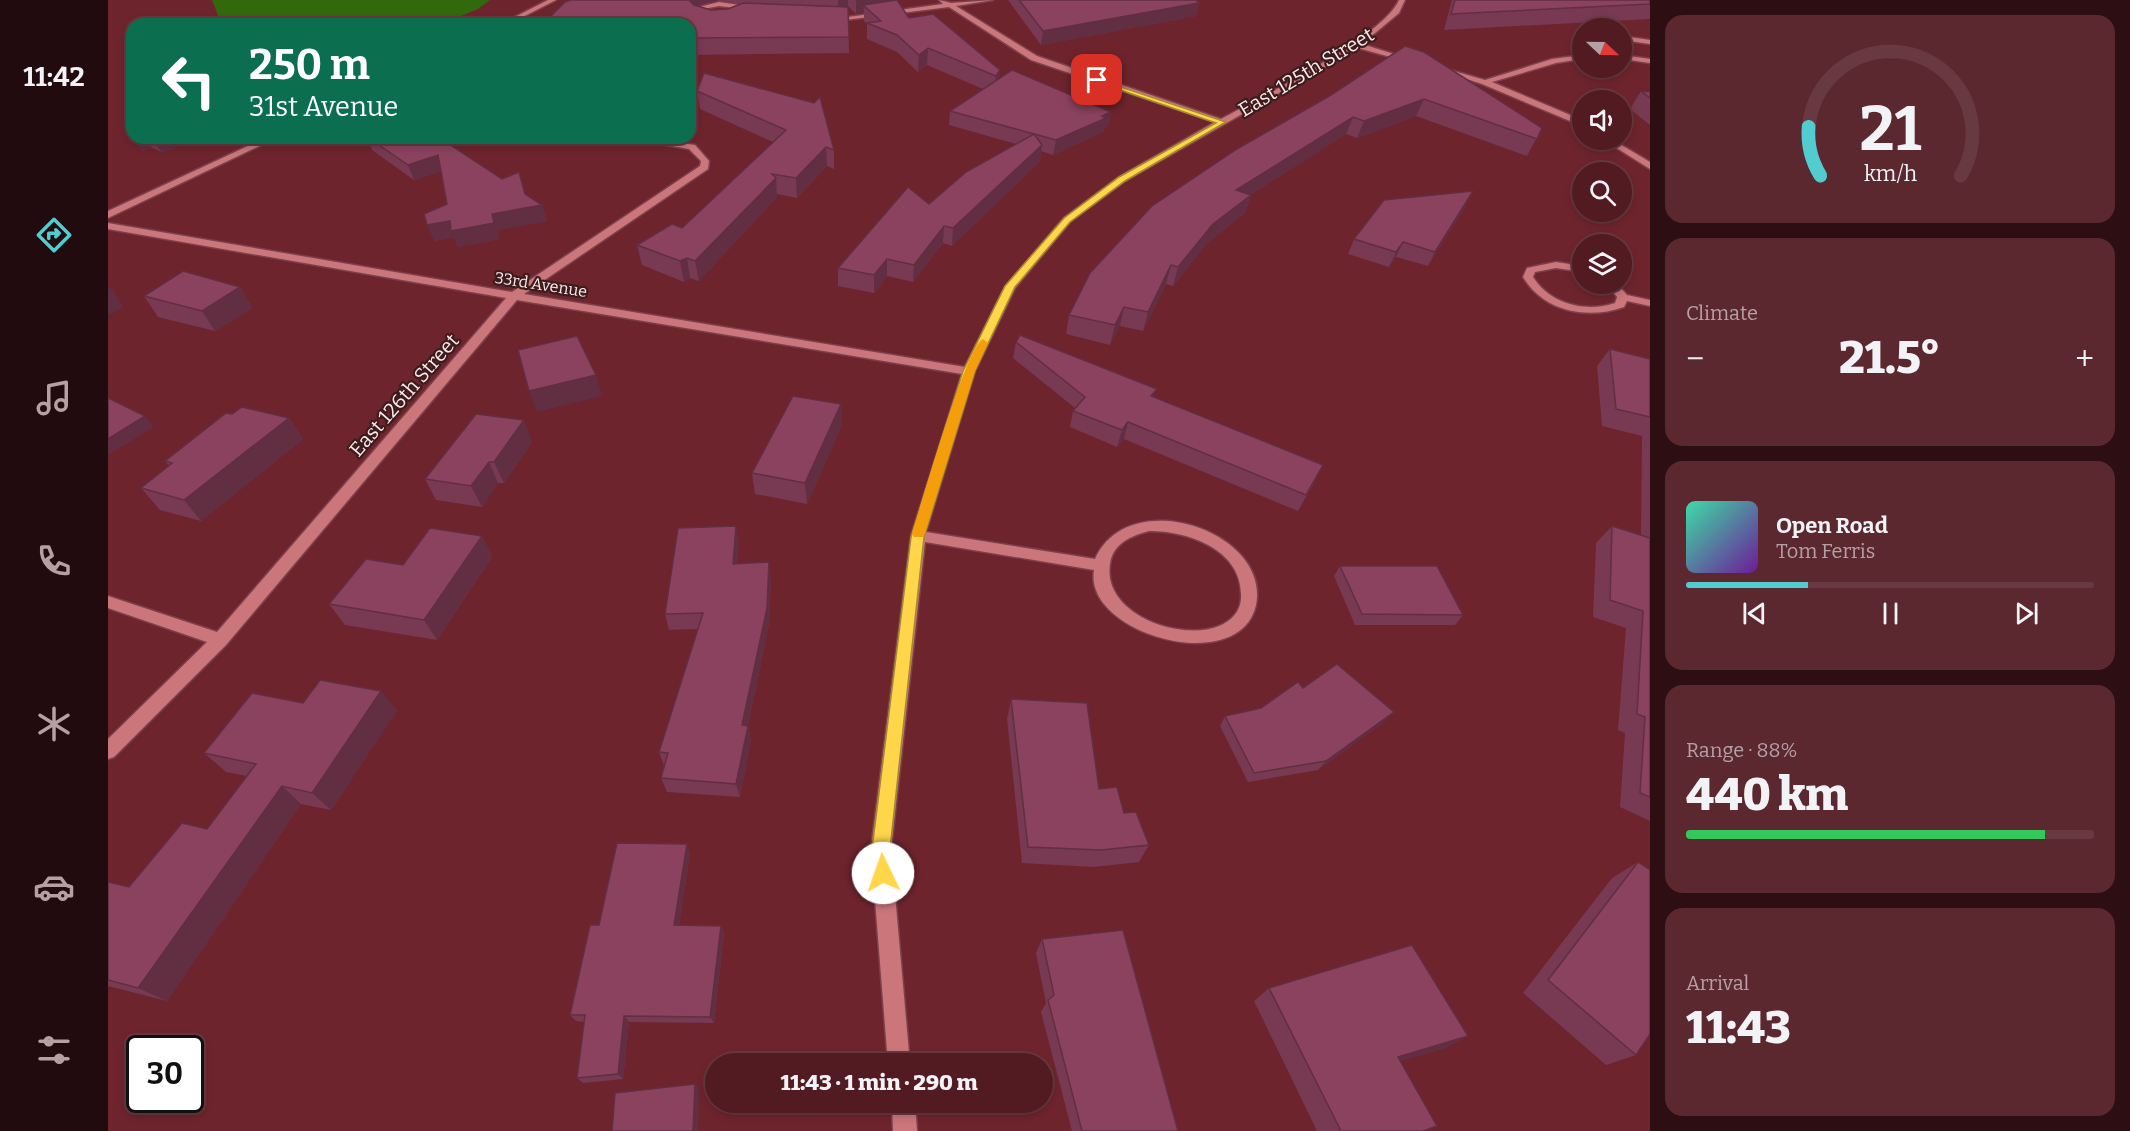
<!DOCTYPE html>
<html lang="en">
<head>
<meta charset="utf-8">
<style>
	:root { --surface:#521b22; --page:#5c282f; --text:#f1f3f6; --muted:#b5a1a5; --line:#683940; --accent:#52cdcf }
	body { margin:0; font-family:Bitter,serif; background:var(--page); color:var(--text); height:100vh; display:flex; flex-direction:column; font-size:22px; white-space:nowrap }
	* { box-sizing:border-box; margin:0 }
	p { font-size:20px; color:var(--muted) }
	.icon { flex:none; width:33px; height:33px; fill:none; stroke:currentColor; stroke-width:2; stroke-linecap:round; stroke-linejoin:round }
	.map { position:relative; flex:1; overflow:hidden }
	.drawer { display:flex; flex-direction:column; gap:15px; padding:15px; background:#2d0f13; width:480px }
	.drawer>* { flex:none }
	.guide { position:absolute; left:18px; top:18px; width:570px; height:126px; border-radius:18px; box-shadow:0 3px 9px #0003,0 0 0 2px var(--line); background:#0b6e4f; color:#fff; overflow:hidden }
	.needle { width:39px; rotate:112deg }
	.tools { position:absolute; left:1464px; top:18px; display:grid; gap:12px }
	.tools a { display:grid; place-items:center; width:60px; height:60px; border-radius:50%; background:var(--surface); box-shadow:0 3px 9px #0003,0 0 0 2px var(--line); font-size:30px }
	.speed { position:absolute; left:18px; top:1035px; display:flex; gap:12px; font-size:30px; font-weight:700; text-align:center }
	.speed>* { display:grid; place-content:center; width:78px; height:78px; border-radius:50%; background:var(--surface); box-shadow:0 3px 9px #0003,0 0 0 2px var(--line); line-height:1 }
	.speed .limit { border:3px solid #111; border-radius:9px; background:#fff; color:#111 }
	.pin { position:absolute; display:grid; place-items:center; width:51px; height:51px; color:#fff; margin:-26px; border-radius:12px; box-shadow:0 3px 9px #0006 }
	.me { position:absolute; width:66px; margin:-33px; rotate:357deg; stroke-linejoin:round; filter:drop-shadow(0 0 4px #0008) }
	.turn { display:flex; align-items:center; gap:21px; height:126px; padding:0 24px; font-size:27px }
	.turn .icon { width:78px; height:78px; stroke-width:2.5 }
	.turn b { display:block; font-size:42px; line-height:51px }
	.big { font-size:45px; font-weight:800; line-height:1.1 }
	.drawer .tile { flex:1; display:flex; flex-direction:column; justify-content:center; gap:9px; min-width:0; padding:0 21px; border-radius:18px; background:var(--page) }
	.drawer .dial { align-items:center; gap:0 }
	.dial svg { height:156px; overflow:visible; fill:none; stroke:var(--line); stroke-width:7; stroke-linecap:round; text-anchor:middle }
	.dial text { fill:var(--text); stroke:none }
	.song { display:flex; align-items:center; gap:18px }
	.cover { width:72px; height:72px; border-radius:9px; background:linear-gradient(135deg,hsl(160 70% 55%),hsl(280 70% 35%)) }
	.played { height:6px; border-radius:3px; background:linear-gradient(90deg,var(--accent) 30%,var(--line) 30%) }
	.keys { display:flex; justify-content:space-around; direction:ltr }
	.heat { display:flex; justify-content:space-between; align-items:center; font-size:33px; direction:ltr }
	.charge { height:9px; border-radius:4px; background:linear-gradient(90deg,#34c759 88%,var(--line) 0) }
	.trip { position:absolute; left:597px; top:1053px; width:348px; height:60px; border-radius:30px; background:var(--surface); box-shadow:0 3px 9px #0003,0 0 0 2px var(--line); font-weight:800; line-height:60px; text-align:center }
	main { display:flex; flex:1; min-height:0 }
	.tab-bar { display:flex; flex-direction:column; width:108px; justify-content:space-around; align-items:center; background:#210b0e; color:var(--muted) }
	.tab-bar .icon { width:42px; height:42px }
	.tab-bar .current { color:var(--accent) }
	.tab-bar b { font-size:27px; color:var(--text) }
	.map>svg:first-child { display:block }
	.water { fill:#31690c }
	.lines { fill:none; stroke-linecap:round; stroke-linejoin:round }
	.minor-casing { stroke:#7c404c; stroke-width:3 }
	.tertiary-casing { stroke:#7c404c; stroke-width:3 }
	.minor { fill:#ca767b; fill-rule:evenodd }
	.tertiary { fill:#ca767b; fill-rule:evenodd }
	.wall { fill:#783952; fill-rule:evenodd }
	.shaded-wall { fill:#612e42 }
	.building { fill:#8b425f; stroke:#612e42; stroke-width:1.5 }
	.route { fill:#ffd54a; stroke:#a68a30; stroke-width:1.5 }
	.slow { fill:#f59e0b }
	.labels { text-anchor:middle; stroke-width:4.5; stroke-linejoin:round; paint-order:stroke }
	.far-street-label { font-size:16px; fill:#fde9ea; stroke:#3d1c1e }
	.street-label { font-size:20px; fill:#fde9ea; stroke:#3d1c1e }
</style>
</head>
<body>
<main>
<nav class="tab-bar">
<b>11:42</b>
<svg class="icon current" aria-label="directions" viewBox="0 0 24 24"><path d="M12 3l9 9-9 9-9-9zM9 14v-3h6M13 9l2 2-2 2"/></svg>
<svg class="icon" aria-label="music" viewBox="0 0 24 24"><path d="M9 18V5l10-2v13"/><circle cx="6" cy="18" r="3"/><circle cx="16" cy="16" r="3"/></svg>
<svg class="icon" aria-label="phone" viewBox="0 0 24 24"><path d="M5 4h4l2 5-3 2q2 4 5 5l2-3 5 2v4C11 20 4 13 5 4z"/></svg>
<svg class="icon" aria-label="climate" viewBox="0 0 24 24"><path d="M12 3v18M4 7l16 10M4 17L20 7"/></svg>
<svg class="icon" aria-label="car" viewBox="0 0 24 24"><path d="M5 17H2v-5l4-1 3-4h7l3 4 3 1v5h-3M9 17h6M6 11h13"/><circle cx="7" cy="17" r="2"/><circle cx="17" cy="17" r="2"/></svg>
<svg class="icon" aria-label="filters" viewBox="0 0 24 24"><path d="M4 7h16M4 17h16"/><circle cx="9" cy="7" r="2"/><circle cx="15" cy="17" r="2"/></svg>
</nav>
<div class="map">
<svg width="1542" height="1131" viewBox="0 0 1542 1131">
	<rect width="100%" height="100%" fill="#6e242d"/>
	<polygon class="water" points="104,0 382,0 370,9 334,24 107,24 110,15"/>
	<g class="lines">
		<g class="minor-casing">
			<g id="minor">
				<path d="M831,0L843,3L885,0L848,6L929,56L1113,119C1153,97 1275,37 1291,0H1297L1291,13L1254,44L1308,61L1304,63L1250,48L1017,181L962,222L907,288L867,371L818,532L987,559C1021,483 1163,532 1148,605C1132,678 975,634 986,570L817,542L783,849L802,1064H780L763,849L803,536L854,374L409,300L118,645L6,757L0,759V739L99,642L0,608V596L109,632L398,298L0,229V223L404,292L592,166L593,161L581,149L519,138H541L587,145L601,161L600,169L416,294L857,367L897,287L956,218L1011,177L1107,122L923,60L841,7L721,22L718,20L835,4ZM1041,531C1081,531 1136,550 1133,599C1132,612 1123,621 1111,626C1072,642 994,614 1002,564C1005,543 1023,536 1041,531Z"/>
				<path d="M611,2L632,5L641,11C628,28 598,29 583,14L591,7ZM611,6L628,8L634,11C622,23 604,23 590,14L595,9Z"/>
				<polygon points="1514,36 1542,40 1542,44 1514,40"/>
				<polygon points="1474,55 1474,59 1448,63 1384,82 1474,120 1474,126 1374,84 1328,69 1332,67 1377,80 1444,59"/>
				<polygon points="1514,55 1542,59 1542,63 1514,59"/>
				<polygon points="413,138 454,138 435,143"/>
				<polygon points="1496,140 1505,140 1542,162 1542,169"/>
				<path d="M1448,262L1474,266V272L1448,268L1427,272L1425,277C1442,304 1478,313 1507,303L1509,297L1499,284H1509L1519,295L1542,300V306L1519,301L1516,307C1479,320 1436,312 1415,277L1419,268Z"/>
				<polygon points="784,1102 807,1102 809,1131 785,1131"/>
			</g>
		</g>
		<g class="tertiary-casing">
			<g id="tertiary">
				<polygon points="440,0 448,0 401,24 393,24"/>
				<polygon points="157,138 168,138 0,218 0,211"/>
			</g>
		</g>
		<use href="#minor" class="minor"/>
		<use href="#tertiary" class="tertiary"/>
	</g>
	<g class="wall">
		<path d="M463,0H784V1L801,18L892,70L891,78L1003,112L1000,126L996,128L995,132L945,155L933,151L932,161L844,246L835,243L805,282L779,276L766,293L730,286V268L821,204L908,144L841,125L842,111L875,89L819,65L810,72L789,52L759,39V24L756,21V12L748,14L740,6L741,53L582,55V24ZM610,1L632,4L620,9L603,10L591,7L594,4Z"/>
		<polygon points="900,0 1088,0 1091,3 1088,16 933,45"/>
		<polygon points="1344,0 1542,0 1542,19 1336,30"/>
		<polygon points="1297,46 1434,128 1419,156 1308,116 1249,138 1238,134 1142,195 1143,195 1137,213 1099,243 1065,286 1058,284 1035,331 1012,326 1002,345 958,334 961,315 1223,95"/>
		<polygon points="589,91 726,150 726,169 719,166 689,198 669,194 669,197 591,281 582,278 576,282 534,265 529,245 574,228 665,142 592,109"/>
		<polygon points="1533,91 1542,92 1542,125 1522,109"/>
		<polygon points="26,138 90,138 91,140 53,152 43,147 34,151"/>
		<polygon points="259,138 332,138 434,205 439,221 389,230 391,239 350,247 346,237 326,241 339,204 333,171 306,180 264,150"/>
		<polygon points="1358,205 1320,266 1288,257 1281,267 1240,254 1246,239"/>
		<polygon points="132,287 144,308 107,331 50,317 36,296"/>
		<polygon points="908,342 1046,397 1207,481 1190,511 1016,439 1009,447 962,427 965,411 967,408 905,358"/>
		<polygon points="1502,349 1542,359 1542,821 1512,807 1517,733 1510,730 1518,628 1485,617 1488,543 1504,526 1533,535 1534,436 1494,426 1489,366"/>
		<polygon points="124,414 181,418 195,439 93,521 52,510 33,488 61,466 57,461"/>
		<polygon points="734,425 699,504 647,494 644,473"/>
		<polygon points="424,442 396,483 390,483 374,507 328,500 317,479"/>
		<polygon points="374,536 384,557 329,640 237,625 221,604 295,565"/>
		<polygon points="631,542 629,563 663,578 661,624 640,726 643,740 632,797 559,792 553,778 556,766 551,752 590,629 561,630 557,614"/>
		<polygon points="1232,566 1355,615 1347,625 1247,625 1226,576"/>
		<polygon points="1195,688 1277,721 1210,770 1140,782 1112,726 1117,716 1153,708"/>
		<polygon points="903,699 1016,813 1041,845 1031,862 986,867 914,863 899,719"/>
		<polygon points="195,703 289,710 223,810 193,804 59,1001 0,986 0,882 21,887 99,829 139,776 118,772 96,753"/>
		<polygon points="582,853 571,925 613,926 616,933 606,1023 521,1022 515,1079 475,1083 469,1078 477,1022 468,1021 462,1015 491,925"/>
		<polygon points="1530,862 1528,1055 1498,1065 1415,993 1504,878"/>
		<polygon points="934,939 1070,1131 964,1131 933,1012 938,1003 928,953"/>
		<polygon points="1161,988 1360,1036 1337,1048 1292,1061 1316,1131 1209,1131 1146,1001"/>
	</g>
	<g class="shaded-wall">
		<polygon points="579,0 610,0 610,1 594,4 581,14"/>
		<polygon points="730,0 740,0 740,14 731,16"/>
		<polygon points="748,0 784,0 784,9 755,5 756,12 748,14"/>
		<polygon points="1091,3 1088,16 933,45 935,31"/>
		<polygon points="820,48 819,65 810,72 811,55"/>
		<polygon points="892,70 891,87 886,94 888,76"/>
		<polygon points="1316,99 1308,116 1249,138 1256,121"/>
		<polygon points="1003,112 1000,126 996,128 995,132 945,155 948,140"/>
		<polygon points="1245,117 1238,134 1122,208 1128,190"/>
		<polygon points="26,138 38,138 43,147 34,151"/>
		<polygon points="44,138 90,138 91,140 53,152"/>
		<polygon points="934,145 932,161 844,246 845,228"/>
		<polygon points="718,147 719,166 689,198 688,178"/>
		<polygon points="330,155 336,170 306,180 300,165"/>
		<polygon points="668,178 669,197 591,281 587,261"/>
		<polygon points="1365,191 1358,205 1320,266 1327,252"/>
		<polygon points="1143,195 1137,213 1099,243 1065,286 1070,267 1105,224"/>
		<polygon points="434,205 439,221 389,230 391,239 350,247 346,237 326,241 319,225"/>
		<polygon points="836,226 835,243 805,282 806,265"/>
		<polygon points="1295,242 1288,257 1281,267 1288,252"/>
		<polygon points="579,258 582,278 576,282 572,261"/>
		<polygon points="779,259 779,276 766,293 766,275"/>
		<polygon points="1063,265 1058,284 1035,331 1040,312"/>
		<polygon points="1,286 16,307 0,315 0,287"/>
		<polygon points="132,287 144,308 107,331 94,311"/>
		<polygon points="1016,307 1012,326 1002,345 1007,325"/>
		<polygon points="488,375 494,396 429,412 421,391"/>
		<polygon points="733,404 734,425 699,504 697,483"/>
		<polygon points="37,416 46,427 0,455 0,439"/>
		<polygon points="181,418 195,439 93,521 76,500"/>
		<polygon points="416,420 424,442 396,483 386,462"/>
		<polygon points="1020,422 1016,439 1009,447 1014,430"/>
		<polygon points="381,462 390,483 374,507 363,486"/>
		<polygon points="628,526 631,542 628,579 625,564"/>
		<polygon points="374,536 384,557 329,640 316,620"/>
		<polygon points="661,562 663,578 661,624 640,726 643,740 632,797 628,784 634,725"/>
		<polygon points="273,691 289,710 223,810 204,793"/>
		<polygon points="1286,712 1277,721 1210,770 1218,761"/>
		<polygon points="174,786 193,804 59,1001 30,988"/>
		<polygon points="579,844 582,853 570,933 566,925"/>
		<polygon points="613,926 616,933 606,1023 602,1017"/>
		<polygon points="516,1016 521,1022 515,1079 510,1074"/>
		<polygon points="1360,1036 1337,1048 1270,1068 1290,1057"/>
		<polygon points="587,1084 591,1089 590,1131 585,1131"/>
	</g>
	<g class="building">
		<polygon points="463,0 581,0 586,5 603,10 620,9 635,3 740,7 741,37 582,38 582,24 435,24 457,2"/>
		<polygon points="789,0 801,18 825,14 892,70 888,76 820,48 811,55 789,35 759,23 773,21 755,5"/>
		<polygon points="911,0 1088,0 1091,3 935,31"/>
		<polygon points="1347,0 1542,0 1542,4 1343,14"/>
		<polygon points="71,22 72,24 56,24"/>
		<polygon points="20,29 24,29 24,46"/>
		<polygon points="1297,46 1316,52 1434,128 1429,139 1316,99 1256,121 1245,117 1128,190 1143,195 1105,224 1070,267 1063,265 1040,312 1016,307 1007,325 961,315 982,273 1044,206 1129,149 1223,95"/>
		<polygon points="24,53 24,125 20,54"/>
		<polygon points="904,70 1003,112 994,116 998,118 948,140 842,111"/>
		<polygon points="596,73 706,103 712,97 726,150 718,147 688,178 664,174 668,178 587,261 579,258 572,261 529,245 564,224 574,228 678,130 589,91"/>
		<polygon points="1533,91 1542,92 1542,98"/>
		<polygon points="926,134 934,145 845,228 836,226 806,265 779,259 766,275 730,268 800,187 821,204 858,172"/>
		<polygon points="261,138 332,138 394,179 411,172 417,194 434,205 384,214 386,223 343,231 342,221 319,225 316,214 339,204 330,155 300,165"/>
		<polygon points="1365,191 1327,252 1295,242 1288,252 1246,239 1276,200"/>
		<polygon points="75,271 132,287 94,311 36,296"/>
		<polygon points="912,335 1049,389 1043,396 1215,465 1198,495 1020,422 1014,430 965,411 977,397 908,342"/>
		<polygon points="469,336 488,375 421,391 410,350"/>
		<polygon points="1502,349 1542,359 1542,417 1508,409"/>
		<polygon points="685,396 733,404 697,483 644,473"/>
		<polygon points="0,398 37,416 0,439"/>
		<polygon points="134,407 181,418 76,500 33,488 64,463 57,461 118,413 124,414"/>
		<polygon points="368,414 416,420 386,462 381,462 363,486 317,479"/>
		<polygon points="628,526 625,564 661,562 659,608 634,725 640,726 628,784 553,778 560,753 551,752 595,613 557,614 570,528"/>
		<polygon points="1504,526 1542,538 1542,797 1532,793 1537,717 1529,714 1535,611 1502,600"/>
		<polygon points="322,528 374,536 316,620 221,604 258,559 295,565"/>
		<polygon points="1232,566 1329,566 1355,615 1254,614"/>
		<polygon points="1229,664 1286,712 1218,761 1146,773 1117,716 1153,708 1190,682 1195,688"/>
		<polygon points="212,680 273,691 204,793 174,786 30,988 0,980 0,882 21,887 74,823 99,829 148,764 96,753 144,693 195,703"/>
		<polygon points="903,699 979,703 991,789 1009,787 1016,813 1028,812 1041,845 993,850 920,847"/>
		<polygon points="509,843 579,844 566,925 613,926 602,1017 516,1016 510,1074 469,1078 477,1015 462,1015 482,925 491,925"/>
		<polygon points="1530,862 1542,870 1542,1034 1528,1055 1440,980"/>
		<polygon points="1015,930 1070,1131 974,1131 940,1000 946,995 934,939"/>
		<polygon points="1304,945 1360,1036 1290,1057 1329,1126 1315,1131 1233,1131 1161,988"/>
		<polygon points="587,1084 585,1131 504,1131 507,1093"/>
	</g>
	<polygon class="route" points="986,78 1118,122 1017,181 962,222 907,287 867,371 816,537 782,849 784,873 782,879 775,881 769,879 764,849 803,537 855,371 897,286 956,218 1011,177 1108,123 986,81"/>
	<path class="slow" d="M875,339L880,343L867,371L817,533L815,537H806L804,533C813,506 858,346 875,339Z"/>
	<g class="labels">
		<g class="far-street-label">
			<text transform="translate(433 284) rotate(9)" y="6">33rd Avenue</text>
		</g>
		<g class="street-label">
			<text transform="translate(1198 72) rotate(-31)" y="7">East 125th Street</text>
			<text transform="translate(296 395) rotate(-49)" y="7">East 126th Street</text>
		</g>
	</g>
</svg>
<div class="tools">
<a><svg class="needle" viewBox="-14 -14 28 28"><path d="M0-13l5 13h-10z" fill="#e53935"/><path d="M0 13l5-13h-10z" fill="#b5a1a5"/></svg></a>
<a><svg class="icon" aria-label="sound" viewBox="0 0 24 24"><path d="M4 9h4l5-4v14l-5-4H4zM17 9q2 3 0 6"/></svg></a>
<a><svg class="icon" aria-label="search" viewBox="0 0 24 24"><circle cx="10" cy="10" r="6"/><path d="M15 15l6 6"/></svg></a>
<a><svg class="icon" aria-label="layers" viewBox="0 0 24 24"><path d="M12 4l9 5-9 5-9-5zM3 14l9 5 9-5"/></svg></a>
</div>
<div class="speed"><div class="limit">30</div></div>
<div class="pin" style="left:989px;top:80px;background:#d93025"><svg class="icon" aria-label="arrive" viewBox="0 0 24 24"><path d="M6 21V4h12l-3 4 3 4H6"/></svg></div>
<svg class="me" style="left:775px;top:873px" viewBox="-20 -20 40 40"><circle r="19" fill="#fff"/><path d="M0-13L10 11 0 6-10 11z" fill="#ffd54a"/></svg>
<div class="trip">11:43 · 1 min · 290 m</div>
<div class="guide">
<div class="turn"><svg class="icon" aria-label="left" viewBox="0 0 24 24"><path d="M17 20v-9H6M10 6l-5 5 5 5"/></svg><div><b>250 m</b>31st Avenue</div></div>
</div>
</div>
<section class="drawer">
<div class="tile dial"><svg viewBox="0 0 100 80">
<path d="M14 69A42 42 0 1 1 86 69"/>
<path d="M14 69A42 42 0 0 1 8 44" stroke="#52cdcf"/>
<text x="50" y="56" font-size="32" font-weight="700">21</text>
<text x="50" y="72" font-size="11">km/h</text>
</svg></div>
<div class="tile"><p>Climate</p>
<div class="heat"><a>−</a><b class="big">21.5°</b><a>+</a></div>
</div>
<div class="tile">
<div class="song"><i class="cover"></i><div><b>Open Road</b><p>Tom Ferris</p></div></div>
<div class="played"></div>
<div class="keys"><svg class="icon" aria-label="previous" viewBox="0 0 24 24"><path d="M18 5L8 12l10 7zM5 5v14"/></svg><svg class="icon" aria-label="pause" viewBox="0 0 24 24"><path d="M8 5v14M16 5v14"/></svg><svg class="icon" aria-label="next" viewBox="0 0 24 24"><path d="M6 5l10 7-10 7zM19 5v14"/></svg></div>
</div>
<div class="tile"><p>Range · 88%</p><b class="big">440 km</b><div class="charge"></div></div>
<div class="tile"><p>Arrival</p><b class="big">11:43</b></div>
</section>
</main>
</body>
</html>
